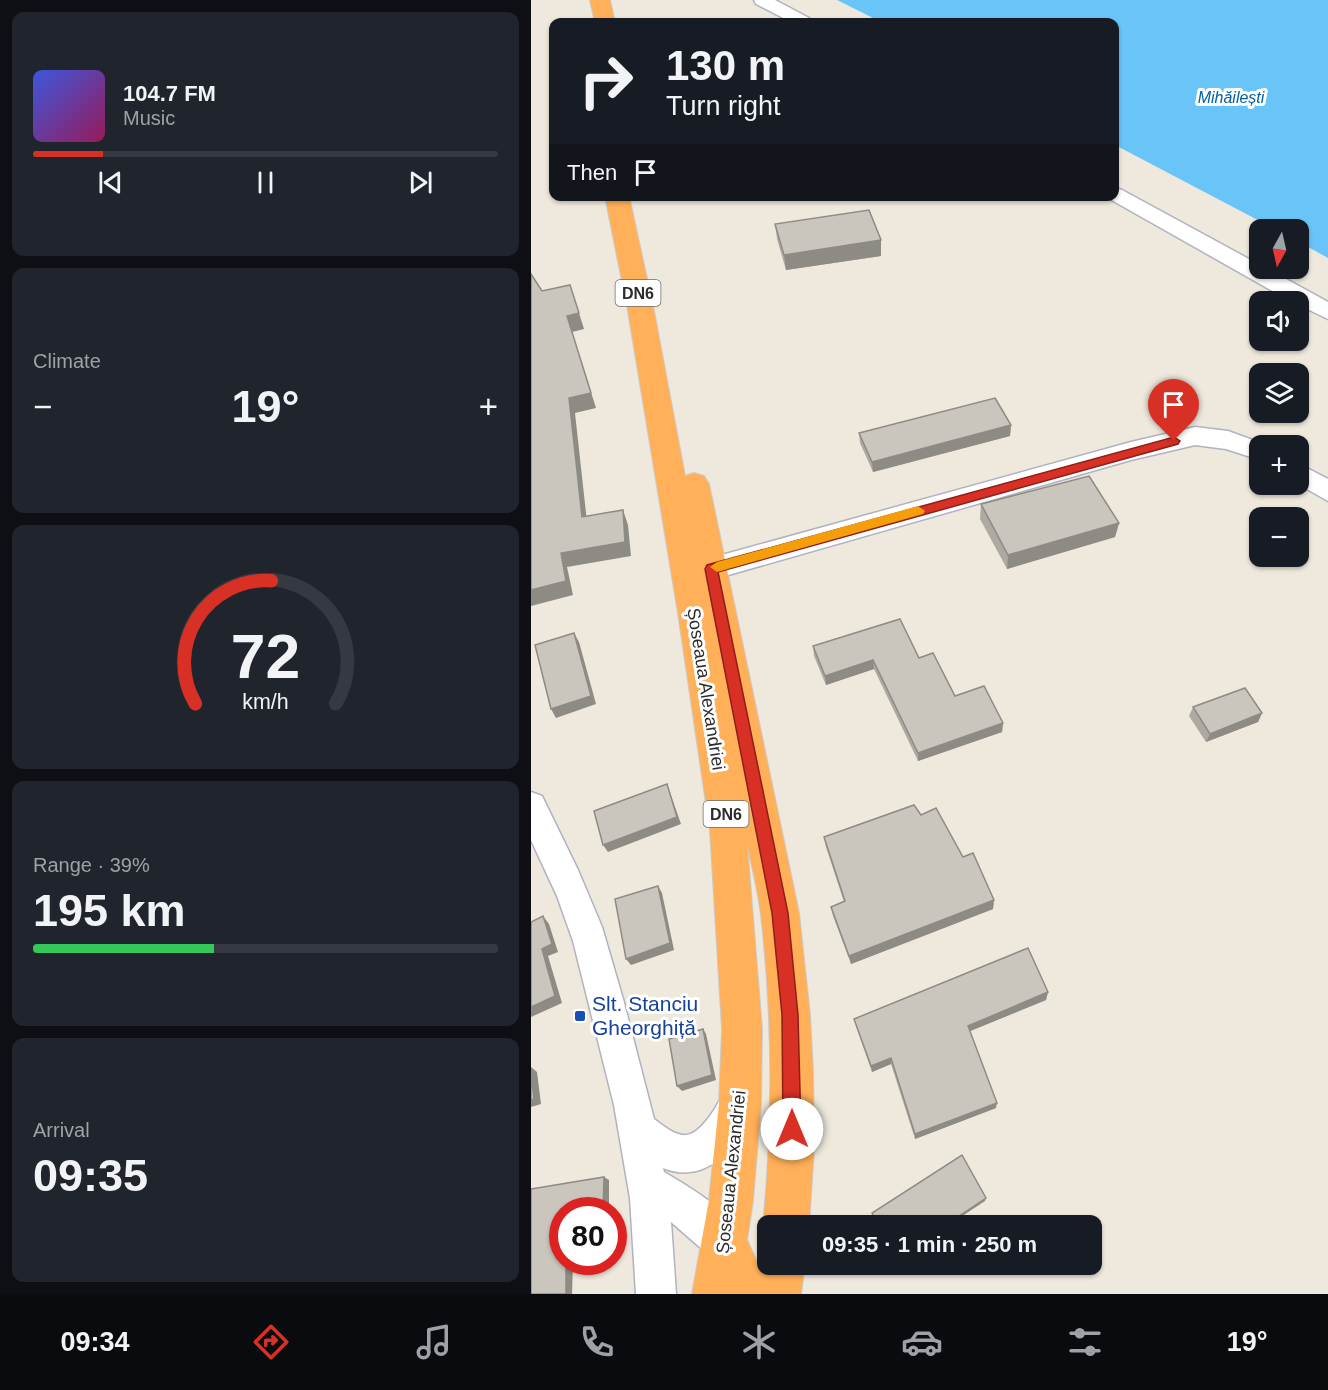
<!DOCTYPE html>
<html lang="en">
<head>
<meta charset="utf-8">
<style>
	:root { --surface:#171b24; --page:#20242c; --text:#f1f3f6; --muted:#9ea1a6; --line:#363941; --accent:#d93025 }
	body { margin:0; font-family:Helvetica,sans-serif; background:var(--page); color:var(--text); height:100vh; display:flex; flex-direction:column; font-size:22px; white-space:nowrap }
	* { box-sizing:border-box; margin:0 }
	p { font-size:20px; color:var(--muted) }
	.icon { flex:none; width:33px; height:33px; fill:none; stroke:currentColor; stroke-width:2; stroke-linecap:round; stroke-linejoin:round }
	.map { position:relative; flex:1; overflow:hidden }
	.side { display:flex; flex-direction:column; gap:12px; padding:12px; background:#0d0f14; width:531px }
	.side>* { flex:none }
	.guide { position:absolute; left:18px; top:18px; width:570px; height:183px; border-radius:12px; box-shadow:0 2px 4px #0004; background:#171b24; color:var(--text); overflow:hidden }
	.needle { width:39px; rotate:188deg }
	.tools { position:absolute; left:718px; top:219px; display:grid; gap:12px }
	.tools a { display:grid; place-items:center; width:60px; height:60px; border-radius:12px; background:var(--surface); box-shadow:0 2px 4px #0004; font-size:30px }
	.speed { position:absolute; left:18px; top:1197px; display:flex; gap:12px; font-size:30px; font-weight:700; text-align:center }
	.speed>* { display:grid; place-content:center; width:78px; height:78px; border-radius:50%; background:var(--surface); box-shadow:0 2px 4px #0004; line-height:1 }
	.speed .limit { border:9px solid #d22; background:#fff; color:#111 }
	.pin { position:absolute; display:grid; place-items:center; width:51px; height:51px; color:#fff; margin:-62px -26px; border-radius:50% 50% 50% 0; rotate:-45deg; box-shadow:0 0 6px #0007 }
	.pin .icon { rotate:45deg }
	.me { position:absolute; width:66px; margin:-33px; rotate:0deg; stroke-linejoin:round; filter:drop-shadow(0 0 4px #0008) }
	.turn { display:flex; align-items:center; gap:21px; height:126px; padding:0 18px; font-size:27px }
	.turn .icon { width:78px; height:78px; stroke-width:2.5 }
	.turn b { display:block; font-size:42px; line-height:51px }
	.then { display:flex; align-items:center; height:57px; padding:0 18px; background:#0003; gap:12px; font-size:22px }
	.big { font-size:45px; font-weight:700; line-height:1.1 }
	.side .widget { flex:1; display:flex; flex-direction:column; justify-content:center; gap:9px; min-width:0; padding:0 21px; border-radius:12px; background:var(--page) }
	.side .dial { align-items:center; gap:0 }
	.dial svg { height:156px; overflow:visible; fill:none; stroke:var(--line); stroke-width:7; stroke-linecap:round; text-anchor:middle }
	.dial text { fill:var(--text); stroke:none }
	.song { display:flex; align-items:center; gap:18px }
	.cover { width:72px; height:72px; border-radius:9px; background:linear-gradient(135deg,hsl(230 70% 55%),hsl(330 70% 35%)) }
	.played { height:6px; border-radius:3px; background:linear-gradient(90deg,var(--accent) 15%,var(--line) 15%) }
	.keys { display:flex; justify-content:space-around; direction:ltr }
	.heat { display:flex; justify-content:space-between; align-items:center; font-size:33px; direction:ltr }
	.charge { height:9px; border-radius:4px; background:linear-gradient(90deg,#34c759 39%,var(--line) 0) }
	.trip { position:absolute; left:226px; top:1215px; width:345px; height:60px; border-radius:12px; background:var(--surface); box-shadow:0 2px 4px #0004; font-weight:700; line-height:60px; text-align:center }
	.dock { display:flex; height:96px; justify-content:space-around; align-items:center; background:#090b0e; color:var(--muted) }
	.dock .icon { width:42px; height:42px }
	.dock .on { color:var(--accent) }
	.dock b { font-size:27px; color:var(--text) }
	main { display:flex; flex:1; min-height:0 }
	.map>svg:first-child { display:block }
	.water { fill:#69c5f8 }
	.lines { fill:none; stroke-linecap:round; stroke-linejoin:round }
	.minor-casing { stroke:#b1b2c0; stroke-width:3 }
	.highway-casing { stroke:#ccc; stroke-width:2 }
	.minor { fill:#fff; fill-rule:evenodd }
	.highway { fill:#ffb058; fill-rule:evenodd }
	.wall { fill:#aeaaa3 }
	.shaded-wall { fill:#8d8b84 }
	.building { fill:#cac6bd; stroke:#8d8b84; stroke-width:1.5 }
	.route { fill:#d93025; stroke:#8d1f18; stroke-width:1.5 }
	.slow { fill:#f59e0b }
	.transit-dot { fill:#1a4fb4; stroke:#fff; stroke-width:2 }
	.labels { text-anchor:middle; stroke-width:6; stroke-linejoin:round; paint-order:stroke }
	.far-water-label { font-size:16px; font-style:italic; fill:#0360a8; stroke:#fff }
	.shield { fill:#fff; stroke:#6b6b6b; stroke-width:1.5 }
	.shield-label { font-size:16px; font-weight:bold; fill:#2c2c2c }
	.street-label { font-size:18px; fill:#2c2c2c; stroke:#fff }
	.near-transit-label { font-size:21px; fill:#164399; stroke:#fff; text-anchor:start }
</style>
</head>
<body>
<main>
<section class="side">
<div class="widget">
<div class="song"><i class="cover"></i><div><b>104.7 FM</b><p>Music</p></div></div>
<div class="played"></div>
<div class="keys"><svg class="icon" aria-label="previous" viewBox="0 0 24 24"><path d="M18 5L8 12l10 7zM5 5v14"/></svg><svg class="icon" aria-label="pause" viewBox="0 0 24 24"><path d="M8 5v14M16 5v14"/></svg><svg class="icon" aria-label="next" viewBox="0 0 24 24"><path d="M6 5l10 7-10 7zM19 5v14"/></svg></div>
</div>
<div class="widget"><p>Climate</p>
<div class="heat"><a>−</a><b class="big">19°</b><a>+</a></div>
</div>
<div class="widget dial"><svg viewBox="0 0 100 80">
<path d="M14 69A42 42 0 1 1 86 69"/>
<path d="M14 69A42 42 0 0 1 53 6" stroke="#d93025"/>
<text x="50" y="56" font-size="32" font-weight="700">72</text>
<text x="50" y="72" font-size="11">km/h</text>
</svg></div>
<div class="widget"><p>Range · 39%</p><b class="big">195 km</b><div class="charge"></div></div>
<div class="widget"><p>Arrival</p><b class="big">09:35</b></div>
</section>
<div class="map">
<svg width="797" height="1294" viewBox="0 0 797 1294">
	<rect width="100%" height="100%" fill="#efe9dd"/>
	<polygon class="water" points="306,0 797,0 797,258 768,242 768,230 744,229 584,145 584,22 350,22"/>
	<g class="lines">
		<g class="minor-casing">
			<g id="minor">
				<polygon points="223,0 244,0 278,18 281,22 260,22 225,4"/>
				<polygon points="584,188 591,190 729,265 729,268 735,268 797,302 797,319 768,305 768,302 761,302 577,198 576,196 584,196"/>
				<polygon points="664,427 697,431 738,446 729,446 729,460 695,449 664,445 600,460 180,580 170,577 166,569 170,561 180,558 600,442"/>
				<polygon points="768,464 797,479 797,501 767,484"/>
				<path d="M0,792L11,796L47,870L71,927L92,999L123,1119C150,1140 160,1143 181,1113C185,1108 187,1101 192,1097C195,1094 201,1092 205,1091L218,1096L223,1109C208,1146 176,1186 132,1168L133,1172C162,1189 201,1212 214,1243L208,1257L194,1263L180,1257L140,1222L145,1294H105L99,1198L83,1105L42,941L26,896L0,840Z"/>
			</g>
		</g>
		<g class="highway-casing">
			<g id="highway">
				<polygon points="59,0 79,0 84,22 64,22"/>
				<path d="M74,196H98L123,311L154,476L163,473L173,476L178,484L268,913L279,1015L282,1071L283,1148L278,1226H237V1237L232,1226C242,1122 242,1019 230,915C227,891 221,867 216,843L231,1029L230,1104L222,1200L216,1240L228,1266L237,1247V1264H274L270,1294H161L178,1200L188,1104L191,1029L179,830L147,613L97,311Z"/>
			</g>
		</g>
		<use href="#minor" class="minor"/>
		<use href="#highway" class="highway"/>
	</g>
	<g class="wall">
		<polygon points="244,224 350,240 350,256 255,270 246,239"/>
		<polygon points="480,425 479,436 342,472 329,443 328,433"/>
		<polygon points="450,504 588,523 584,537 476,569 449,519"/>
		<polygon points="282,646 388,658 424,696 472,723 471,732 387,761 343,669 295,685 283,656"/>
		<polygon points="662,707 731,713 727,722 675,742 658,716"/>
		<polygon points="390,815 432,857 463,900 462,909 320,964 302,916 300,907 313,902 295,847 293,837"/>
		<polygon points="517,992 515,1000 439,1031 465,1108 384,1139 360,1064 341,1072 325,1026 323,1019"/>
	</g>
	<g class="shaded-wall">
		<polygon points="350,240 350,256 255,270 253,255"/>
		<polygon points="48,313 53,329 41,332 65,408 44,413 57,531 51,517 38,398 36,316"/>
		<polygon points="480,425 479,436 342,472 341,462"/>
		<polygon points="92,510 97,525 100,556 36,567 42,595 0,606 0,590 30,553"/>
		<polygon points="588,523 584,537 476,569 477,555"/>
		<polygon points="43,633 48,642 65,704 25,718 20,709"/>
		<polygon points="342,660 343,669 295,685 294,676"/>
		<polygon points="731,713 727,722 675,742 679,734"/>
		<polygon points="472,723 471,732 387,761 387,753"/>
		<polygon points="136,784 150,824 77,852 72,845"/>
		<polygon points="127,886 131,893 143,950 100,965 95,959"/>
		<polygon points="463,900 462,909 320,964 318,956"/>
		<polygon points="12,916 18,924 27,952 17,956 31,1003 0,1017 0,1007"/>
		<polygon points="517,992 515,1000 437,1032 437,1026"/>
		<polygon points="172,1029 175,1034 185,1080 151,1091 146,1086"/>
		<polygon points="360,1058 360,1064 341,1072 340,1066"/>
		<polygon points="0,1067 6,1072 10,1104 0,1107"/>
		<polygon points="466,1103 465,1108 384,1139 384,1134"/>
		<polygon points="73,1177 78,1180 78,1210 72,1210"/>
		<polygon points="455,1198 454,1201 416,1226 413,1226"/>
		<polygon points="35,1262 42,1262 41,1294 35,1294"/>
	</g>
	<g class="building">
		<polygon points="338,210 350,240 253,255 244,224"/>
		<polygon points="0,274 11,291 39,285 48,313 36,316 60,393 38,398 51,517 92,510 94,542 30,553 35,581 0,590"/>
		<polygon points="464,398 480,425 341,462 328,433"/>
		<polygon points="558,476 588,523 477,555 450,504"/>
		<polygon points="369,619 388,658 402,653 424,696 453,686 472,723 387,753 342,660 294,676 282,646"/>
		<polygon points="43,633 60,696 20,709 4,645"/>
		<polygon points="714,688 731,713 679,734 662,707"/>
		<polygon points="136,784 146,817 72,845 63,811"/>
		<polygon points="383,805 390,815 405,808 432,857 442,853 463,900 318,956 300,907 314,901 293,837"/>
		<polygon points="127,886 139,943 95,959 84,899"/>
		<polygon points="12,916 21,944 11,949 24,996 0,1007 0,922"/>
		<polygon points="497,948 517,992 437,1026 466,1103 384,1134 360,1058 340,1066 323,1019"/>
		<polygon points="172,1029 181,1075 146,1086 138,1039"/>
		<polygon points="0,1075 3,1099 0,1100"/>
		<polygon points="431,1155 455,1198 413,1226 347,1226 341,1213"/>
		<polygon points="73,1177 72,1210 32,1210 32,1262 35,1262 35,1294 0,1294 0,1189"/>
	</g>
	<polygon class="route" points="643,437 649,441 647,444 187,572 257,913 267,1015 270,1129 267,1135 261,1138 254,1135 252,1129 251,1015 241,913 174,569 176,565"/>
	<polygon class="slow" points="387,506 394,511 392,514 186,572 179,567 186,562"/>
	<rect class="transit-dot" x="43" y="1010" width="12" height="12" rx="3"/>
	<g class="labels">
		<g class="far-water-label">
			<text x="700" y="103">Mihăilești</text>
		</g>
		<g class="shield">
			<rect x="84.5" y="280" width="45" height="26" rx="4.5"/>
			<rect x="172.5" y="801" width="45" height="26" rx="4.5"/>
		</g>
		<g class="shield-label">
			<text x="107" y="299">DN6</text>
			<text x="195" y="820">DN6</text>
		</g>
		<g class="street-label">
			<text transform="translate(175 689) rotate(81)" y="6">Șoseaua Alexandriei</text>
			<text transform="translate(200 1172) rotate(-84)" y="6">Șoseaua Alexandriei</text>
		</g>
		<g class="near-transit-label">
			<text x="61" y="1011">Slt. Stanciu<tspan x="61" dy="24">Gheorghiță</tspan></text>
		</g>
	</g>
</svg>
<div class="tools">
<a><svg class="needle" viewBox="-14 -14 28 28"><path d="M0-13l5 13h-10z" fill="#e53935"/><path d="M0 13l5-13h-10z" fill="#9ea1a6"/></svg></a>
<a><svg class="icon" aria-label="sound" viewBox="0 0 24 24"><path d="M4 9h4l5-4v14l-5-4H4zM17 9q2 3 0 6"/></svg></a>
<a><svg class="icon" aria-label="layers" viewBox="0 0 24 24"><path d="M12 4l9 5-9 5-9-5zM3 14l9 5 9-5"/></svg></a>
<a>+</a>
<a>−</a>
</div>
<div class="speed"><div class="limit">80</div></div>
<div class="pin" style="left:643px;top:441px;background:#d93025"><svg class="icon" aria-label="arrive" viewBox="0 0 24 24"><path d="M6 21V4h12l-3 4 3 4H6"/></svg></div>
<svg class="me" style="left:261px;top:1129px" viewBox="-20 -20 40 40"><circle r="19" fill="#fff"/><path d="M0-13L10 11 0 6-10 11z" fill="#d93025"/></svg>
<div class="trip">09:35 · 1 min · 250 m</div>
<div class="guide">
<div class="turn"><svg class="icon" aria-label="right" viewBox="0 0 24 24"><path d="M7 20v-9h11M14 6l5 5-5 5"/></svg><div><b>130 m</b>Turn right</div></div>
<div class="then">Then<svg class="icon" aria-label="arrive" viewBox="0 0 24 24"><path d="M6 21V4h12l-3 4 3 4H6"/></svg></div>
</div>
</div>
</main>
<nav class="dock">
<b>09:34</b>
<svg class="icon on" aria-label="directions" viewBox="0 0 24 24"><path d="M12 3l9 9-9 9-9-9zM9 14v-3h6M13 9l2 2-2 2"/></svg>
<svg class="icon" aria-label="music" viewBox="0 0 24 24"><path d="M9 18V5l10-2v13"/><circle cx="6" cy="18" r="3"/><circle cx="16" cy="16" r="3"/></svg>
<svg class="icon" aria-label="phone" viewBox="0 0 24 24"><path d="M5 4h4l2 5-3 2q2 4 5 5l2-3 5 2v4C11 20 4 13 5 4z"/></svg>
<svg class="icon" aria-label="climate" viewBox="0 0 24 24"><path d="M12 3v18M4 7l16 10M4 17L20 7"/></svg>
<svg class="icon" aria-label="car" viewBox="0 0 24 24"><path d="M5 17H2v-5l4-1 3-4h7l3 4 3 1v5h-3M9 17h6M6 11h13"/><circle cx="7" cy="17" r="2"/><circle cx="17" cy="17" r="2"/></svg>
<svg class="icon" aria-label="filters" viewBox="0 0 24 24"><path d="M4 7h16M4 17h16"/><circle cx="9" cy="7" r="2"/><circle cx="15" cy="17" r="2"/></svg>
<b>19°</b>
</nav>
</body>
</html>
